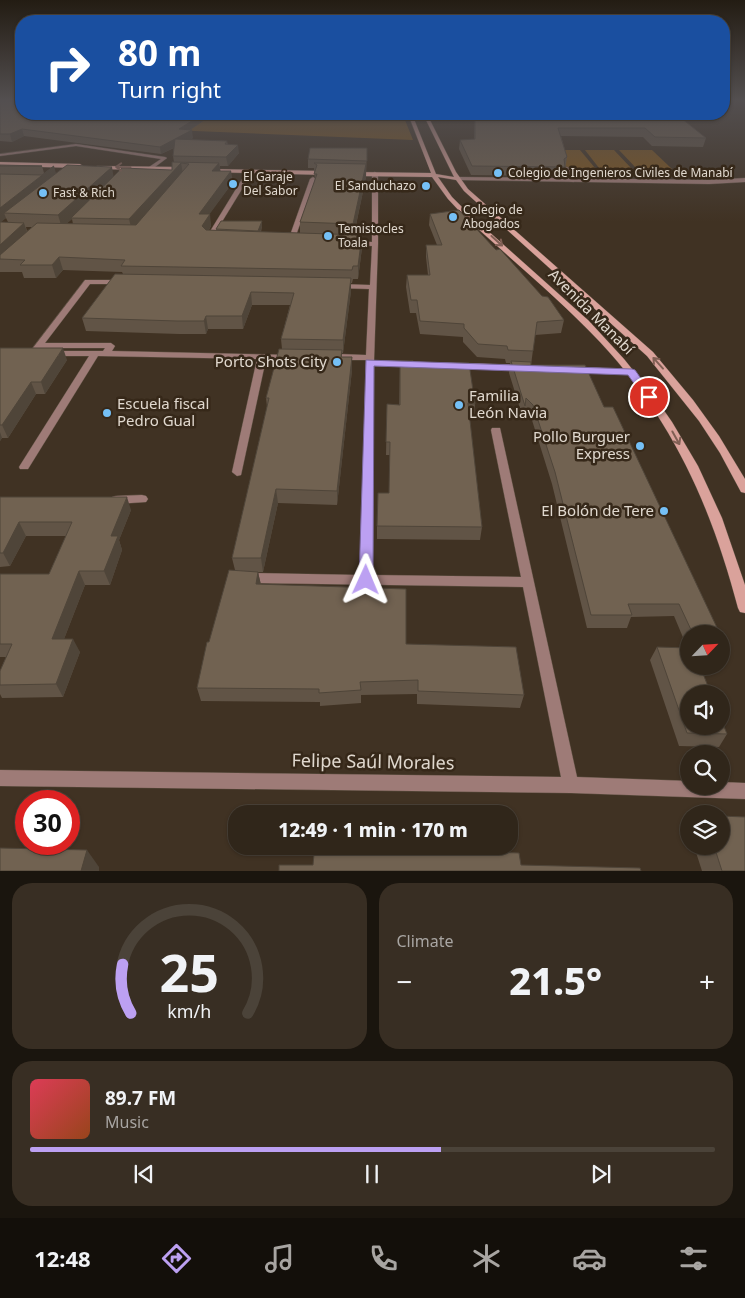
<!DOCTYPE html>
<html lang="en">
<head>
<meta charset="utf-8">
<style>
	:root { --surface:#30261a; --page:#382e23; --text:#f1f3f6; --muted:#a8a5a2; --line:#4b4339; --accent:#bca0f2 }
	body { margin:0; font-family:"Noto Sans",sans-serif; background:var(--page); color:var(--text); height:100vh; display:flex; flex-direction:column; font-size:19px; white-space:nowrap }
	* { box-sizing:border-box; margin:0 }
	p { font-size:16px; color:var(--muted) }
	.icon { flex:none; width:28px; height:28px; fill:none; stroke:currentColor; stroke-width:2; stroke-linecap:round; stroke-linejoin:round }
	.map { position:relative; height:871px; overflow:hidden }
	.sheet { display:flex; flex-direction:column; gap:12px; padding:12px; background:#1a150e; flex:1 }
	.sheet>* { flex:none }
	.top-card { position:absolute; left:15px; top:15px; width:715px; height:105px; border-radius:20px; box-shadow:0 1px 4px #0004,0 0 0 1px var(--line); background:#1a4fa0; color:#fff; overflow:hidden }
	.needle { width:32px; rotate:65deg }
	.tools { position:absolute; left:680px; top:625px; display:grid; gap:10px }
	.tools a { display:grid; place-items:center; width:50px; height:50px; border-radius:50%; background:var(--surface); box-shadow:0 1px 4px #0004,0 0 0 1px var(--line); font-size:25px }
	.speed { position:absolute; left:15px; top:790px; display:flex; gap:10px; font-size:25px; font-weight:700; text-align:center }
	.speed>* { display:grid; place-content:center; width:65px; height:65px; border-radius:50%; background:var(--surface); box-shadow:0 1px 4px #0004,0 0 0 1px var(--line); line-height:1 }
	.speed .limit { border:8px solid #d22; background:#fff; color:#111 }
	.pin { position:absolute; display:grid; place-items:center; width:42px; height:42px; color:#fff; margin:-21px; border:2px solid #fff; border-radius:50%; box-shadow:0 1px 5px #0007 }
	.me { position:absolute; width:55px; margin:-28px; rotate:1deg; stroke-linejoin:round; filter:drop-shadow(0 0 4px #0008) }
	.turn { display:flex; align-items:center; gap:18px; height:105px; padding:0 20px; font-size:22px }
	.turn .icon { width:65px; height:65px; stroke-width:2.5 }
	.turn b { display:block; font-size:35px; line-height:42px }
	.big { font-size:38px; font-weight:800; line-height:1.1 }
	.sheet .card { flex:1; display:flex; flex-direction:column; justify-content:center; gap:8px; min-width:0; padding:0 18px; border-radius:20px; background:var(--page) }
	.sheet .dial { align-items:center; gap:0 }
	.dial svg { height:130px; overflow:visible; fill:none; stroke:var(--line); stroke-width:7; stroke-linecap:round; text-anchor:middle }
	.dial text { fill:var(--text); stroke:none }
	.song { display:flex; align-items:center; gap:15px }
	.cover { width:60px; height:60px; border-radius:8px; background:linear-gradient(135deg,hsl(350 70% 55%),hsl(20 70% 35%)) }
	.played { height:5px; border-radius:2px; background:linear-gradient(90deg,var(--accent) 60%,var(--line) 60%) }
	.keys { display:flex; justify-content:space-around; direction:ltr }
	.heat { display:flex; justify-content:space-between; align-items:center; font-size:28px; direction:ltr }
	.sheet .tiles { flex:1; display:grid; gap:12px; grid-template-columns:1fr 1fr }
	.card:last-child { grid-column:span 2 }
	.trip { position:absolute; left:228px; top:805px; width:290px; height:50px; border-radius:20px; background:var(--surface); box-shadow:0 1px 4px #0004,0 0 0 1px var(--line); font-weight:800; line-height:50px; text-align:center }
	.menu { display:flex; height:80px; justify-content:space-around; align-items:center; background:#130f0a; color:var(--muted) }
	.menu .icon { width:35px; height:35px }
	.menu .selected { color:var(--accent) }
	.menu b { font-size:22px; color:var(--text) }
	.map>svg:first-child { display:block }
	.green { fill:#7e551d }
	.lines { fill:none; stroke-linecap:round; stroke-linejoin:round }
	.lane-casing { stroke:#5d5042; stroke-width:1 }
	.street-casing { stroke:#5d5042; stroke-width:1 }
	.secondary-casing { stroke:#5d5042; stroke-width:1 }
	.lane { fill:#9e7b77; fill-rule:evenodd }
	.street { fill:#9e7b77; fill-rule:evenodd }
	.secondary { fill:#daa29b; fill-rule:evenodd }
	.wall { fill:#615446; fill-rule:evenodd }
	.shaded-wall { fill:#4f4539 }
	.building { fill:#716251; stroke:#4f4539 }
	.oneway { stroke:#805f54 }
	.route { fill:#bca0f2; stroke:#7a689d }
	.poi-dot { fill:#75c0f6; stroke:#362819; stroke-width:2 }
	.labels { text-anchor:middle; stroke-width:5; stroke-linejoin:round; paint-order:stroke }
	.far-poi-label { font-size:12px; fill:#e0d8ce; stroke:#362819; text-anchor:start }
	.street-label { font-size:15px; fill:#e0d8ce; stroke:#362819 }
	.poi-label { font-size:15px; fill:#e0d8ce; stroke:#362819; text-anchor:end }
	.near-street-label { font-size:18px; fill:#e0d8ce; stroke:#362819 }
</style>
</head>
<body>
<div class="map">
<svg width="745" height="871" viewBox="0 0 745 871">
	<rect width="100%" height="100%" fill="#403223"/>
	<g class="green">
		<polygon points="21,114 273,114 405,120 413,140 0,123"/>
		<polygon points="548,150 580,150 595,168 560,168"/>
		<polygon points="585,150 614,150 631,168 599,168"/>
		<polygon points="619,150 652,150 672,169 637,169"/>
	</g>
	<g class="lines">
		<g class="lane-casing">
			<g id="lane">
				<polygon points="567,167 570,169 574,182 569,181 564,169"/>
				<polygon points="250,169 253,171 212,238 207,239 206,238 247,171"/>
			</g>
		</g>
		<g class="street-casing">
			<g id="street">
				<polygon points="76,144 165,157 167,158 151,170 149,167 161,159 76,146 0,156 0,154"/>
				<polygon points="375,172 378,174 378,244 374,361 413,361 417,364 413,367 374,366 372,575 521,577 491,430 492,428 500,428 577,777 689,781 689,786 721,786 721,782 745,783 745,799 571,793 0,786 0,770 561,777 523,587 247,583 243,582 241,578 243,574 247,573 360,575 366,360 338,360 334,357 338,354 366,355 369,289 338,288 334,286 338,284 370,285 372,246 348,245 345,243 348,241 372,242 372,174"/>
				<polygon points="313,177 316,179 294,241 289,242 288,241 310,179"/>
				<polygon points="458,177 709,180 745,178 745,182 709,184 456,180 455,179"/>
				<polygon points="85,280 121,280 125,282 121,284 90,284 45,343 111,343 115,346 112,351 292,355 293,357 292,359 289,360 266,359 241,475 237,476 232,472 257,359 98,356 28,469 20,469 19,467 89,356 51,356 47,353 48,351 103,351 105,348 42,348 36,355 33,356 29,353"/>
				<polygon points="458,363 523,365 527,368 523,371 455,368 454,366 455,364"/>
				<polygon points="575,367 631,369 635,372 631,375 572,372 571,370 572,368"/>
				<polygon points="142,495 146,496 148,499 146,502 116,504 112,503 110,500 112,497 116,496"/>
			</g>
		</g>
		<g class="secondary-casing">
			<g id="secondary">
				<path d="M408,114H412L436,174L454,177L423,114H427L456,172L468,189L653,352L693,400L719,436L745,479V493L741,492L720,453L699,421L647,356L464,191L456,180L438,177L452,197L468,213L589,321L624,359L656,399L672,422L698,466L722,518L745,585V613L740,612L738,608C711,506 673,420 600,342C558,297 509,258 464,216L448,199L432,177L354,176L351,174L354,172L431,173Z"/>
				<polygon points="0,162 80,164 83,166 80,168 0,166"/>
				<polygon points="97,166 185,167 188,169 185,171 99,169"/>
				<polygon points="205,169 327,171 330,173 327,175 207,172"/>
			</g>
		</g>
		<use href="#lane" class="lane"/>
		<use href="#street" class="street"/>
		<use href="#secondary" class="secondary"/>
	</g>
	<g class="wall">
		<path d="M0,100L214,114L190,130L193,138L189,140L227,141L228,145L239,153L228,166H220V171L233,182L209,214L211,226L209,230H216V229L262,221V226L261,232L300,233V222L315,182L314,168H308V159L367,148L366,177L354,235L362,248L358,279H353L352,283H351V291L343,353H342V357L352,370L337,505L278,503L263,572H258L261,585L406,644L524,695L520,708L417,704V694L361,695V703L320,706V702L201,701L197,688L209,642L235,570L232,558L267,407L266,398L282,349L281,339L290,305H252L243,329H208L206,334H179L86,331L82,318L123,274L122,272L63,270L56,278H24L22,272H0V165L42,166L44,173L114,177L172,170L174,162L173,156L174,148L161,154L24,136L12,142L0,141ZM6,218L8,222H0ZM72,219L73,224H67V223ZM26,227H32L27,231Z"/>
		<polygon points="475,114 676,114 706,138 703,147 652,146 643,137 561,136 567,157 564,176 471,175 459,149 460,140 474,139"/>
		<polygon points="430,214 496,250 564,320 561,333 535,335 531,365 604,407 720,634 689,634 689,647 687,647 674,616 631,617 627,628 587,628 552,484 531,417 524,410 523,418 509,373 510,363 506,363 505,359 477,357 463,342 463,337 420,334 416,313 410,313 406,287 407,275 428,275 426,257 426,245 437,245 429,225"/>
		<polygon points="0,348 67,360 45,394 36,394 8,438 2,438 0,441"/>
		<polygon points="400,362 475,404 474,417 469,416 482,527 480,540 377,539 377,526 389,493 390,455 386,455 387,404 399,405"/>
		<polygon points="0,497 131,510 119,540 122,550 110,585 85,585 64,639 80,652 63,697 2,698 0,694 0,671 6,657 0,657 0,574 49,574 66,536 26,536 10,566 0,567"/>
		<polygon points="657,647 727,734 719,747 679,746 650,660"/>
		<polygon points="694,846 721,846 745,871 702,871"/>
	</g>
	<g class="shaded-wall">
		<polygon points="203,114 214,114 182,135 192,130 193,138 161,154 160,147 179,129"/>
		<polygon points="22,129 24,136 12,142 10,134"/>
		<polygon points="238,145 239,153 228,166 226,157"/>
		<polygon points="181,163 183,174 132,231 129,219"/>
		<polygon points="219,163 221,173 212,171"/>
		<polygon points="366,164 366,177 353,239 353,224"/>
		<polygon points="54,166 57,177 4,213 6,218 0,223 0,208"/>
		<polygon points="112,167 114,179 71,218 72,219 62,228 58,215"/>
		<polygon points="231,171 233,182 201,226 199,214"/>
		<polygon points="210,214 211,226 204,238 202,226"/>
		<polygon points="262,221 262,226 259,236 258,231"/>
		<polygon points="24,223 28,235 0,259 0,245"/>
		<polygon points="362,235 362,248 358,279 358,266"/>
		<polygon points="59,257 63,270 56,278 52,265"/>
		<polygon points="351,278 351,291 343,353 343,340"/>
		<polygon points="251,292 252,305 243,329 242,316"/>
		<polygon points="206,316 208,329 206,334 204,321"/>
		<polygon points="63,348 67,360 45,394 41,382"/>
		<polygon points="352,357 352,370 337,505 337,491"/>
		<polygon points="31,382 36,394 8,438 2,425"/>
		<polygon points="0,432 2,438 0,441"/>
		<polygon points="276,489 278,503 263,572 261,558"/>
		<polygon points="127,497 131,510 119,540 122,550 110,585 104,571 111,536"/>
		<polygon points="19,522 26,536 10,566 3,553"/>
		<polygon points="79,571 85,585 59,652 52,639"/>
		<polygon points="258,572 261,585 256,584"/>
		<polygon points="73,639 80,652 63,697 56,684"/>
		<polygon points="87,850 99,867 99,871 81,871"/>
	</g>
	<g class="building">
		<polygon points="0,100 21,100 21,114 203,114 179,129 192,130 160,147 22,129 10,134 0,134"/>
		<polygon points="475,114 676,114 706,138 655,137 645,128 558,128 567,157 564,159 565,167 472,166 460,140 475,139"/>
		<polygon points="175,139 227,141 225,144 238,145 226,157 173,156"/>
		<polygon points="310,148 367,148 367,161 308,159"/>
		<polygon points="172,162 219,163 212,171 231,171 199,214 210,214 202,226 206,230 362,235 358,266 353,266 352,270 121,266 125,260 59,257 52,265 20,265 25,260 0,259 0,255 37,223 136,225 189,164 181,163 129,219 71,218 122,168 172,170"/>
		<polygon points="314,163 366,164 353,224 300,222 317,174 314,174 317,165"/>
		<polygon points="0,165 42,166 0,166"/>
		<polygon points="67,165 112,167 58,215 4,213"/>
		<polygon points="54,166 0,208 0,174 42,175"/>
		<polygon points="459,210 496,250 500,249 542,296 548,297 564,320 537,322 533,351 508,350 507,346 478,344 464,328 464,324 420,321 417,300 411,300 407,275 430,275 426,245 442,245 430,214"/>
		<polygon points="221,221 262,221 258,231 216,229"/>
		<polygon points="0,222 24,223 0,245"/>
		<polygon points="115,274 351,278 343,340 281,339 294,293 251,292 242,316 206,316 204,321 177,321 82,318"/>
		<polygon points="0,348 63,348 41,382 31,382 2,425 0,425"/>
		<polygon points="279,349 342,350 341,357 352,357 337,491 276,489 261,558 232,558 269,398 266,398"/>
		<polygon points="511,361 531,362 531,365 585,365 604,407 613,407 720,634 693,634 679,604 628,604 632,615 591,615 555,472 533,405 526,398 525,406"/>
		<polygon points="400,362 469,363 475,404 468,403 482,527 377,526 378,493 389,493 390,442 386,442 387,404 400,405"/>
		<polygon points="0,497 127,497 111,536 118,536 104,571 79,571 52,639 73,639 56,684 0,685 0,671 12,644 0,644 0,574 49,574 72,522 19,522 3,553 0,553"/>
		<polygon points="229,570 258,572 256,584 406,589 406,644 516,647 524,695 418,691 418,680 360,682 361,690 319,693 319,689 197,688 207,642 209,642"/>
		<polygon points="657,647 689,648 689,666 700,666 711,694 689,694 689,726 721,726 721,719 727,734 687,733"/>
		<polygon points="721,816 745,817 745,871 722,871 714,846 721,846"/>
		<polygon points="396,846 466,846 466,851 519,853 521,865 640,868 641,871 279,871 279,865 313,865 314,854 355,855 356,848 396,848"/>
		<polygon points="0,848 87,850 81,871 0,871"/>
	</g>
	<defs><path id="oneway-shaft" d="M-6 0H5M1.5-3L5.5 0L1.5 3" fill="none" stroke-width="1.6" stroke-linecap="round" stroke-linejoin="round" transform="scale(1.25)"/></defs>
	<g class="oneway">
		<use href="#oneway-shaft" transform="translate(123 167) rotate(-179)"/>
		<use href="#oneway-shaft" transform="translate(497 241) rotate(42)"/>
		<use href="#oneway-shaft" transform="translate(658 363) rotate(-132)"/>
		<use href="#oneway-shaft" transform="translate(676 438) rotate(61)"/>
	</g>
	<linearGradient id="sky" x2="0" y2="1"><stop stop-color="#231c13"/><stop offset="0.45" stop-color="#534f50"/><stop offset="1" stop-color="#534f50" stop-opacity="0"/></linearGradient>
	<rect width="745" height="222" fill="url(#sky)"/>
	<polygon class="route" points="366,360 632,369 635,370 654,397 649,400 645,399 628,375 374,366 373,580 371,584 366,586 361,584 359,580"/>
	<g class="poi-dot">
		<circle cx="498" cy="173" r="5"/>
		<circle cx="233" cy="184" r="5"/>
		<circle cx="426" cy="186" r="5"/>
		<circle cx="43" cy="193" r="5"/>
		<circle cx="453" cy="217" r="5"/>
		<circle cx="328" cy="236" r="5"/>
		<circle cx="337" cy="362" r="5"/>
		<circle cx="459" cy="405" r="5"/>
		<circle cx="107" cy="413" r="5"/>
		<circle cx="640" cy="446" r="5"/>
		<circle cx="664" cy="511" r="5"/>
	</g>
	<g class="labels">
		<g class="far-poi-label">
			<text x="508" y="177">Colegio de Ingenieros Civiles de Manabí</text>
			<text x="243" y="181">El Garaje<tspan x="243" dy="14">Del Sabor</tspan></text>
			<text x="416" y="190" text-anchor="end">El Sanduchazo</text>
			<text x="53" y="197">Fast &amp; Rich</text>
			<text x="463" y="214">Colegio de<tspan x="463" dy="14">Abogados</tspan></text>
			<text x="338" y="233">Temistocles<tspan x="338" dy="14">Toala</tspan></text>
		</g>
		<g class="street-label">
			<text transform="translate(591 312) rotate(45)" y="5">Avenida Manabí</text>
		</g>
		<g class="poi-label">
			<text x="327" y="367">Porto Shots City</text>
			<text x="469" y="401" text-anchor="start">Familia<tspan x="469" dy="17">León Navia</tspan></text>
			<text x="117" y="409" text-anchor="start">Escuela fiscal<tspan x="117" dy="17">Pedro Gual</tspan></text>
			<text x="630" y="442">Pollo Burguer<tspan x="630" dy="17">Express</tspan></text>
			<text x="654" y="516">El Bolón de Tere</text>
		</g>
		<g class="near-street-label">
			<text transform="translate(373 762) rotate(1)" y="6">Felipe Saúl Morales</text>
		</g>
	</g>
</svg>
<div class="tools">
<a><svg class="needle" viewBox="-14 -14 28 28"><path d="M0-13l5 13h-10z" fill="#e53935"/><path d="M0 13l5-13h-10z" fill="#a8a5a2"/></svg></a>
<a><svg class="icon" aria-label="sound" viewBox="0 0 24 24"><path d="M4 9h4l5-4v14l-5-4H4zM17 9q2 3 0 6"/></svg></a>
<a><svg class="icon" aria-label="search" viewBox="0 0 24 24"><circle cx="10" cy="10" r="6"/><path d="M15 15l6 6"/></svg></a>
<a><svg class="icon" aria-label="layers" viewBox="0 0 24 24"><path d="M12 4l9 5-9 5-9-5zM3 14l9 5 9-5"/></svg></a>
</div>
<div class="speed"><div class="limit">30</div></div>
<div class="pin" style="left:649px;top:397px;background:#d93025"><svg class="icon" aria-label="arrive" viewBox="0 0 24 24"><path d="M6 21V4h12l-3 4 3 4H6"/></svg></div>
<svg class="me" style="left:366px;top:580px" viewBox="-20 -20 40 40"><path d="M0-17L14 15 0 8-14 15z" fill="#bca0f2" stroke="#fff" stroke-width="4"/></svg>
<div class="trip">12:49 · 1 min · 170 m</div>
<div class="top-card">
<div class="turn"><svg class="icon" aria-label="right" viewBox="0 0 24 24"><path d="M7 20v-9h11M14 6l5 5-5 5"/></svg><div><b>80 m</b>Turn right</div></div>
</div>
</div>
<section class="sheet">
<div class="tiles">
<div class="card dial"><svg viewBox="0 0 100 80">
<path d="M14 69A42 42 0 1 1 86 69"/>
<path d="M14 69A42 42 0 0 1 9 39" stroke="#bca0f2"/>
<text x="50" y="56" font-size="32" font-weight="700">25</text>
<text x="50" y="72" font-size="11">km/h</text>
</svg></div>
<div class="card"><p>Climate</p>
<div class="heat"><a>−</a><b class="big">21.5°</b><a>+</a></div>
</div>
<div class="card">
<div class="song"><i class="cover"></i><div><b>89.7 FM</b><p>Music</p></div></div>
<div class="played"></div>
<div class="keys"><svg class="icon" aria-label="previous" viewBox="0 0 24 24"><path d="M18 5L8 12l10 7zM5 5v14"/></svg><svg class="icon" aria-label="pause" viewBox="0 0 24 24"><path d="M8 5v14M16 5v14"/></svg><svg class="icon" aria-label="next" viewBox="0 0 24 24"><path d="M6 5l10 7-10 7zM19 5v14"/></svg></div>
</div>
</div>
</section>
<nav class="menu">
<b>12:48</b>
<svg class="icon selected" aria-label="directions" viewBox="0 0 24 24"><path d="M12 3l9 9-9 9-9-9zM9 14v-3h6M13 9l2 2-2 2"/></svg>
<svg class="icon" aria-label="music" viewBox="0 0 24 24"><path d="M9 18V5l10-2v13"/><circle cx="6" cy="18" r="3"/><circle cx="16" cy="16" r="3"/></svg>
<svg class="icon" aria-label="phone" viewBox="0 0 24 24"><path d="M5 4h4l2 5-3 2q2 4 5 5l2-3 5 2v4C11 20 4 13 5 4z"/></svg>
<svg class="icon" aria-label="climate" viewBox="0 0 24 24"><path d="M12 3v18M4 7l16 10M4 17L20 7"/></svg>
<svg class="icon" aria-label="car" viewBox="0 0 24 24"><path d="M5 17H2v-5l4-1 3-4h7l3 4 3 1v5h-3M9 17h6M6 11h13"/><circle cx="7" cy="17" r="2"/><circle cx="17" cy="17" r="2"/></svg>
<svg class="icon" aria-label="filters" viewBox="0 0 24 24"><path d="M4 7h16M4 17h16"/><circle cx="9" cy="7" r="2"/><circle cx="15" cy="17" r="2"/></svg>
</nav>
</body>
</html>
